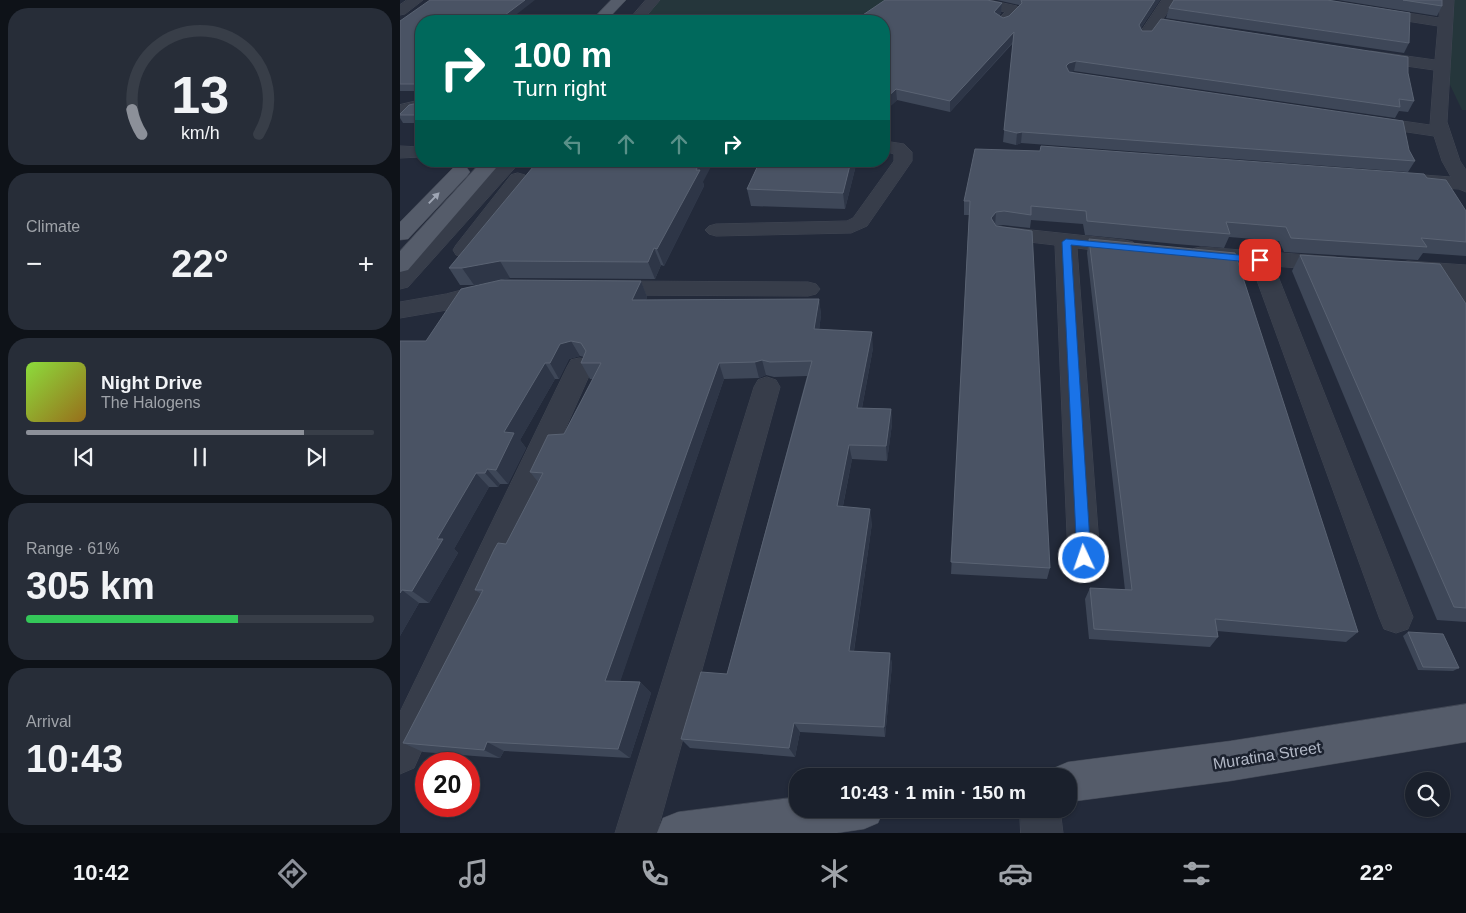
<!DOCTYPE html>
<html lang="en">
<head>
<meta charset="utf-8">
<style>
	:root { --surface:#1a202c; --page:#272d38; --text:#f1f3f6; --muted:#9fa3a9; --line:#383e48; --accent:#8c9099 }
	body { margin:0; font-family:Helvetica,sans-serif; background:var(--page); color:var(--text); height:100vh; display:flex; flex-direction:column; font-size:19px; white-space:nowrap }
	* { box-sizing:border-box; margin:0 }
	p { font-size:16px; color:var(--muted) }
	.icon { flex:none; width:28px; height:28px; fill:none; stroke:currentColor; stroke-width:2; stroke-linecap:round; stroke-linejoin:round }
	.map { position:relative; flex:1; overflow:hidden }
	.details { display:flex; flex-direction:column; gap:8px; padding:8px; background:#0e1218; width:400px }
	.details>* { flex:none }
	.top-card { position:absolute; left:15px; top:15px; width:475px; height:152px; border-radius:20px; box-shadow:0 1px 4px #0004,0 0 0 1px var(--line); background:#00695c; color:#fff; overflow:hidden }
	.tools { position:absolute; left:1005px; top:772px; display:grid; gap:10px }
	.tools a { display:grid; place-items:center; width:45px; height:45px; border-radius:50%; background:var(--surface); box-shadow:0 1px 4px #0004,0 0 0 1px var(--line); font-size:25px }
	.speed { position:absolute; left:15px; top:752px; display:flex; gap:10px; font-size:25px; font-weight:700; text-align:center }
	.speed>* { display:grid; place-content:center; width:65px; height:65px; border-radius:50%; background:var(--surface); box-shadow:0 1px 4px #0004,0 0 0 1px var(--line); line-height:1 }
	.speed .limit { border:8px solid #d22; background:#fff; color:#111 }
	.pin { position:absolute; display:grid; place-items:center; width:42px; height:42px; color:#fff; margin:-21px; border-radius:10px; box-shadow:0 2px 8px #0006 }
	.me { position:absolute; width:55px; margin:-28px; rotate:357deg; stroke-linejoin:round; filter:drop-shadow(0 0 4px #0008) }
	.turn { display:flex; align-items:center; gap:18px; height:105px; padding:0 15px; font-size:22px }
	.turn .icon { width:65px; height:65px; stroke-width:2.5 }
	.turn b { display:block; font-size:35px; line-height:42px }
	.lanes { display:flex; align-items:center; height:48px; padding:0 15px; background:#0003; justify-content:center; gap:25px; direction:ltr }
	.lanes .off { opacity:.35 }
	.big { font-size:38px; font-weight:700; line-height:1.1 }
	.details .card { flex:1; display:flex; flex-direction:column; justify-content:center; gap:8px; min-width:0; padding:0 18px; border-radius:20px; background:var(--page) }
	.details .dial { align-items:center; gap:0 }
	.dial svg { height:130px; overflow:visible; fill:none; stroke:var(--line); stroke-width:7; stroke-linecap:round; text-anchor:middle }
	.dial text { fill:var(--text); stroke:none }
	.song { display:flex; align-items:center; gap:15px }
	.cover { width:60px; height:60px; border-radius:8px; background:linear-gradient(135deg,hsl(90 70% 55%),hsl(40 70% 35%)) }
	.played { height:5px; border-radius:2px; background:linear-gradient(90deg,var(--accent) 80%,var(--line) 80%) }
	.keys { display:flex; justify-content:space-around; direction:ltr }
	.heat { display:flex; justify-content:space-between; align-items:center; font-size:28px; direction:ltr }
	.charge { height:8px; border-radius:4px; background:linear-gradient(90deg,#34c759 61%,var(--line) 0) }
	.trip { position:absolute; left:389px; top:768px; width:288px; height:50px; border-radius:20px; background:var(--surface); box-shadow:0 1px 4px #0004,0 0 0 1px var(--line); font-weight:700; line-height:50px; text-align:center }
	.menu { display:flex; height:80px; justify-content:space-around; align-items:center; background:#0a0d12; color:var(--muted) }
	.menu .icon { width:35px; height:35px }
	.menu .active { color:var(--accent) }
	.menu b { font-size:22px; color:var(--text) }
	main { display:flex; flex:1; min-height:0 }
	.map>svg:first-child { display:block }
	.green { fill:#25363b }
	.lines { fill:none; stroke-linecap:round; stroke-linejoin:round }
	.minor-casing { stroke:#404653; stroke-width:1 }
	.major-casing { stroke:#404653; stroke-width:1 }
	.minor { fill:#373d4a; fill-rule:evenodd }
	.major { fill:#555c6a; fill-rule:evenodd }
	.wall { fill:#3e4758 }
	.shaded-wall { fill:#2e3647 }
	.building { fill:#4a5364; stroke:#5a6373 }
	.oneway { fill:#9fa6b4 }
	.route { fill:#1a73e8; stroke:#114b97 }
	.labels { text-anchor:middle; stroke-width:5; stroke-linejoin:round; paint-order:stroke }
	.near-street-label { font-size:16px; fill:#b2b8c6; stroke:#1c222f }
</style>
</head>
<body>
<main>
<section class="details">
<div class="card dial"><svg viewBox="0 0 100 80">
<path d="M14 69A42 42 0 1 1 86 69"/>
<path d="M14 69A42 42 0 0 1 8 54" stroke="#8c9099"/>
<text x="50" y="56" font-size="32" font-weight="700">13</text>
<text x="50" y="72" font-size="11">km/h</text>
</svg></div>
<div class="card"><p>Climate</p>
<div class="heat"><a>−</a><b class="big">22°</b><a>+</a></div>
</div>
<div class="card">
<div class="song"><i class="cover"></i><div><b>Night Drive</b><p>The Halogens</p></div></div>
<div class="played"></div>
<div class="keys"><svg class="icon" aria-label="previous" viewBox="0 0 24 24"><path d="M18 5L8 12l10 7zM5 5v14"/></svg><svg class="icon" aria-label="pause" viewBox="0 0 24 24"><path d="M8 5v14M16 5v14"/></svg><svg class="icon" aria-label="next" viewBox="0 0 24 24"><path d="M6 5l10 7-10 7zM19 5v14"/></svg></div>
</div>
<div class="card"><p>Range · 61%</p><b class="big">305 km</b><div class="charge"></div></div>
<div class="card"><p>Arrival</p><b class="big">10:43</b></div>
</section>
<div class="map">
<svg width="1066" height="833" viewBox="0 0 1066 833">
	<rect width="100%" height="100%" fill="#232a3a"/>
	<g class="green">
		<polygon points="255,0 496,0 471,21 237,21"/>
		<polygon points="1046,0 1066,0 1066,110 1062,110 1041,66"/>
	</g>
	<g class="lines">
		<g class="minor-casing">
			<g id="minor">
				<polygon points="7,0 23,0 5,14 0,15 0,5"/>
				<polygon points="246,0 260,0 242,21 228,21"/>
				<polygon points="563,0 589,0 617,6 620,11 607,25 602,26 595,22 605,12 565,3"/>
				<polygon points="762,0 776,0 763,19 800,26 802,29 800,32 795,33 758,27 750,39 740,39 738,36"/>
				<polygon points="893,0 926,0 1039,18 1040,0 1054,0 1047,122 1060,161 1066,170 1066,192 1059,189 1010,186 1003,184 1000,180 1003,176 1010,174 1051,177 1042,161 1034,136 967,126 961,125 958,121 961,117 967,116 1030,125 1034,70 971,61 966,59 963,56 966,53 971,51 1035,60 1038,26 900,4"/>
				<polygon points="21,100 21,110 0,115 0,105"/>
				<polygon points="484,141 504,144 512,152 512,161 467,226 451,233 316,236 309,234 305,230 309,226 316,224 447,221 453,218 494,161 494,154 484,151"/>
				<polygon points="0,146 21,147 21,157 0,158"/>
				<polygon points="101,161 121,161 8,287 0,289 0,268"/>
				<polygon points="118,173 125,175 128,179 72,255 64,257 56,255 53,250 56,245 111,175"/>
				<polygon points="603,227 725,240 733,242 736,247 733,252 725,254 677,248 700,558 695,568 684,573 673,568 668,558 655,245 595,238 592,233 595,228"/>
				<polygon points="801,247 935,257 943,259 946,264 943,269 935,271 874,266 1013,617 1008,629 996,633 984,629 979,617 851,264 793,259 790,254 793,249"/>
				<polygon points="1008,261 1066,265 1066,305 1058,302 1042,277 1000,273 997,268 1000,263"/>
				<polygon points="206,281 408,282 416,284 420,289 416,294 408,296 206,295 198,293 194,288 198,283"/>
				<polygon points="89,283 97,285 101,290 97,295 47,310 0,318 0,302 46,294"/>
				<polygon points="180,358 189,360 193,367 14,768 0,774 0,712 167,367 171,360"/>
				<polygon points="367,377 376,380 380,387 257,833 215,833 354,387 358,380"/>
				<polygon points="620,809 660,809 663,833 621,833"/>
			</g>
		</g>
		<g class="major-casing">
			<g id="major">
				<polygon points="211,0 226,0 206,21 191,21"/>
				<polygon points="82,161 102,161 8,270 0,272 0,251"/>
				<polygon points="60,166 67,168 70,172 67,176 8,239 0,240 0,222 53,168"/>
				<polygon points="1066,704 1066,742 830,781 668,802 668,776 650,776 654,768 668,762 830,741"/>
				<polygon points="398,797 398,809 484,809 478,823 464,829 437,833 257,833 263,818 278,812"/>
			</g>
		</g>
		<use href="#minor" class="minor"/>
		<use href="#major" class="major"/>
	</g>
	<g class="wall">
		<polygon points="597,0 760,0 741,28 742,31 1008,73 1014,101 1008,112 999,111 995,118 674,71 670,72 1009,150 1015,161 1008,172 621,143 616,145 603,142 613,43 550,112 497,100 484,112 484,21 602,3 601,13 599,16 603,18 609,16 619,6 619,5"/>
		<polygon points="938,0 1042,0 1042,6 1037,16"/>
		<polygon points="769,8 1009,43 1004,53 766,18"/>
		<rect x="0" y="21" width="21" height="70"/>
		<polygon points="21,94 21,123 3,123 0,118 0,114 18,103"/>
		<polygon points="360,161 457,161 445,209 351,206 347,189"/>
		<polygon points="1027,178 1066,211 1066,256 1023,253 1018,260 884,252 879,241 829,237 824,248 776,244 685,235 683,224 631,220 630,228 603,225 596,226 650,568 647,579 551,574 569,215 564,215 564,201"/>
		<polygon points="303,182 304,186 264,266 261,265 255,279 110,278 74,285 60,285 49,268"/>
		<polygon points="689,239 958,632 946,642 817,631 818,637 810,647 689,639 685,599 690,588 725,590 687,253"/>
		<polygon points="900,255 1066,304 1066,622 1037,620 892,271"/>
		<polygon points="241,281 247,297 246,300 419,299 421,315 419,330 473,348 462,408 491,409 492,424 487,461 452,459 443,506 472,523 454,651 490,653 492,665 485,737 400,732 395,757 290,748 281,739 327,674 407,376 374,377 366,375 359,378 324,379 220,681 240,682 251,693 230,758 104,751 100,758 23,752 3,743 81,594 75,590 106,544 138,482 130,472 164,434 193,379 190,379 181,363 184,357 180,356 169,359 159,379 155,379 120,440 126,448 108,484 100,484 98,487 89,487 54,549 58,553 29,603 19,603 0,636 0,341 26,341"/>
		<polygon points="1008,632 1059,668 1053,671 1018,670 1003,636"/>
	</g>
	<g class="shaded-wall">
		<polygon points="125,0 135,0 108,21 97,21"/>
		<polygon points="755,0 760,0 736,35 739,25"/>
		<polygon points="602,3 601,13 593,22 594,12"/>
		<polygon points="614,32 613,42 550,112 550,101"/>
		<polygon points="676,61 674,71 667,73 666,66 669,63"/>
		<polygon points="21,82 21,89 18,84"/>
		<polygon points="496,89 497,100 484,112 484,100"/>
		<polygon points="622,132 621,143 616,145 617,133"/>
		<polygon points="301,161 314,161 303,182 304,186 264,266 257,249"/>
		<polygon points="451,161 457,161 445,209 443,193"/>
		<polygon points="596,212 595,226 591,218"/>
		<polygon points="254,248 261,265 255,279 248,262"/>
		<polygon points="100,261 110,278 74,285 62,268"/>
		<polygon points="241,281 247,297 239,316 232,300"/>
		<polygon points="419,299 421,315 417,345 414,329"/>
		<polygon points="472,332 473,348 459,423 457,408"/>
		<polygon points="171,341 180,356 169,359 159,379 150,363 160,344"/>
		<polygon points="362,360 366,375 359,378 355,362"/>
		<polygon points="145,363 155,379 120,440 126,448 108,484 96,470 104,432"/>
		<polygon points="319,363 324,379 217,691 205,681"/>
		<polygon points="491,409 492,424 487,461 486,446"/>
		<polygon points="449,445 452,459 440,520 437,506"/>
		<polygon points="87,469 100,484 98,487 85,473"/>
		<polygon points="76,473 89,487 54,549 58,553 29,603 12,591 37,539"/>
		<polygon points="470,509 472,523 452,663 449,651"/>
		<polygon points="2,590 19,603 0,636 0,593"/>
		<polygon points="490,653 492,665 485,737 484,727"/>
		<polygon points="240,682 251,693 230,758 218,749"/>
		<polygon points="394,723 400,732 395,757 389,748"/>
		<polygon points="87,742 104,751 100,758 84,750"/>
	</g>
	<g class="building">
		<polygon points="30,0 125,0 97,21 21,21 21,82 18,84 0,84 0,21"/>
		<polygon points="485,0 587,0 602,3 594,12 603,18 609,16 622,3 621,0 755,0 739,25 742,31 752,31 761,19 1008,57 1008,73 1014,101 999,99 1000,107 676,61 669,63 666,66 669,72 1003,121 1009,150 1015,161 622,132 617,133 604,130 614,32 550,101 496,89 484,100 484,21 454,21"/>
		<polygon points="774,0 927,0 1010,13 1009,43 769,8"/>
		<polygon points="1003,0 1042,0 1042,6"/>
		<polygon points="21,94 21,115 0,115 0,114 9,105 18,103 18,97"/>
		<polygon points="641,146 1024,174 1027,178 1046,180 1066,211 1066,242 1021,238 1027,247 891,238 886,227 826,222 830,234 781,230 687,221 686,211 631,206 631,215 604,211 596,212 591,218 596,226 632,231 650,568 551,562 570,201 564,201 575,149 640,151"/>
		<polygon points="138,161 301,161 296,170 300,170 257,249 254,248 248,262 100,261 62,268 49,268"/>
		<polygon points="360,161 451,161 443,193 347,189"/>
		<polygon points="689,239 835,253 958,632 815,619 818,637 694,629 690,588 732,590"/>
		<polygon points="900,255 1040,264 1066,304 1066,608 1054,607"/>
		<polygon points="101,280 241,281 232,300 419,299 414,329 472,332 457,408 491,409 486,446 449,445 437,506 470,509 449,651 490,653 484,727 394,723 389,748 281,739 301,672 327,674 412,361 370,362 362,360 355,362 319,363 205,681 240,682 218,749 87,742 84,750 3,743 83,590 75,590 94,550 98,543 106,544 143,473 130,472 148,435 164,434 201,363 181,363 186,351 181,343 171,341 160,344 150,363 145,363 104,432 114,433 96,470 87,469 85,473 76,473 37,539 43,539 12,591 2,590 0,593 0,341 26,341 61,289"/>
		<polygon points="1008,632 1043,634 1059,668 1023,667"/>
	</g>
	<defs><path id="oneway-solid" d="M-6-.8H1V-3.2L6.5 0L1 3.2V.8H-6Z" transform="scale(1.25)"/></defs>
	<use class="oneway" href="#oneway-solid" transform="translate(34 198) rotate(-46)"/>
	<polygon class="route" points="666,239 860,257 865,260 860,263 671,245 691,558 689,563 684,564 679,563 677,558 662,242"/>
	<g class="labels">
		<g class="near-street-label">
			<text transform="translate(867 755) rotate(-9)" y="6">Muratina Street</text>
		</g>
	</g>
</svg>
<div class="tools">
<a><svg class="icon" aria-label="search" viewBox="0 0 24 24"><circle cx="10" cy="10" r="6"/><path d="M15 15l6 6"/></svg></a>
</div>
<div class="speed"><div class="limit">20</div></div>
<div class="pin" style="left:860px;top:260px;background:#d93025"><svg class="icon" aria-label="arrive" viewBox="0 0 24 24"><path d="M6 21V4h12l-3 4 3 4H6"/></svg></div>
<svg class="me" style="left:684px;top:558px" viewBox="-20 -20 40 40"><circle r="17" fill="#1a73e8" stroke="#fff" stroke-width="3"/><path d="M0-11L8 9 0 5-8 9z" fill="#fff"/></svg>
<div class="trip">10:43 · 1 min · 150 m</div>
<div class="top-card">
<div class="turn"><svg class="icon" aria-label="right" viewBox="0 0 24 24"><path d="M7 20v-9h11M14 6l5 5-5 5"/></svg><div><b>100 m</b>Turn right</div></div>
<div class="lanes"><svg class="icon off" aria-label="left" viewBox="0 0 24 24"><path d="M17 20v-9H6M10 6l-5 5 5 5"/></svg><svg class="icon off" aria-label="ahead" viewBox="0 0 24 24"><path d="M12 20V5M6 11l6-6 6 6"/></svg><svg class="icon off" aria-label="ahead" viewBox="0 0 24 24"><path d="M12 20V5M6 11l6-6 6 6"/></svg><svg class="icon" aria-label="right" viewBox="0 0 24 24"><path d="M7 20v-9h11M14 6l5 5-5 5"/></svg></div>
</div>
</div>
</main>
<nav class="menu">
<b>10:42</b>
<svg class="icon active" aria-label="directions" viewBox="0 0 24 24"><path d="M12 3l9 9-9 9-9-9zM9 14v-3h6M13 9l2 2-2 2"/></svg>
<svg class="icon" aria-label="music" viewBox="0 0 24 24"><path d="M9 18V5l10-2v13"/><circle cx="6" cy="18" r="3"/><circle cx="16" cy="16" r="3"/></svg>
<svg class="icon" aria-label="phone" viewBox="0 0 24 24"><path d="M5 4h4l2 5-3 2q2 4 5 5l2-3 5 2v4C11 20 4 13 5 4z"/></svg>
<svg class="icon" aria-label="climate" viewBox="0 0 24 24"><path d="M12 3v18M4 7l16 10M4 17L20 7"/></svg>
<svg class="icon" aria-label="car" viewBox="0 0 24 24"><path d="M5 17H2v-5l4-1 3-4h7l3 4 3 1v5h-3M9 17h6M6 11h13"/><circle cx="7" cy="17" r="2"/><circle cx="17" cy="17" r="2"/></svg>
<svg class="icon" aria-label="filters" viewBox="0 0 24 24"><path d="M4 7h16M4 17h16"/><circle cx="9" cy="7" r="2"/><circle cx="15" cy="17" r="2"/></svg>
<b>22°</b>
</nav>
</body>
</html>
